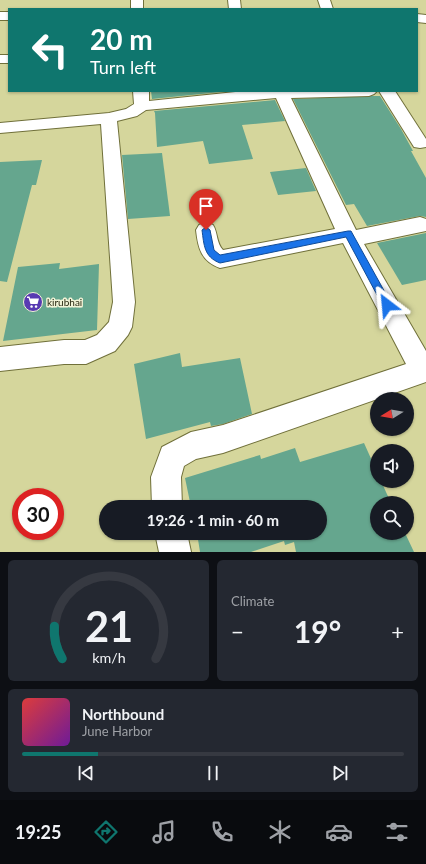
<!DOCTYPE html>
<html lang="en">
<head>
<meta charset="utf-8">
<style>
	:root { --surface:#171b24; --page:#242831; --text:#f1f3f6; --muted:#9ea1a6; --line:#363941; --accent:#0f766e }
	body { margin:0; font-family:Lato,sans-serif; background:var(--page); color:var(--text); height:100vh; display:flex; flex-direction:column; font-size:15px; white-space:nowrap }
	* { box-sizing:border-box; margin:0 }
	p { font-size:13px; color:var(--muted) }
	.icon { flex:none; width:22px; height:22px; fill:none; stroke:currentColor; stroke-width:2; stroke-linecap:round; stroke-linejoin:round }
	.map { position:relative; height:552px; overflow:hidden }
	.details { display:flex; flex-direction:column; gap:8px; padding:8px; background:#0d0f14; flex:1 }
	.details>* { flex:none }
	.top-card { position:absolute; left:8px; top:8px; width:410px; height:84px; border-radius:0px; box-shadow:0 1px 3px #0004; background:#0f766e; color:#fff; overflow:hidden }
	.needle { width:26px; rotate:259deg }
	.tools { position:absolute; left:370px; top:392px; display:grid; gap:8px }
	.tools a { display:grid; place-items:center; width:44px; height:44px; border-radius:50%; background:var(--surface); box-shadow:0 1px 3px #0004; font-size:20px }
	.speed { position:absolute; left:12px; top:488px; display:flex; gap:8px; font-size:20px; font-weight:700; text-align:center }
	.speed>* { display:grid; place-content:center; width:52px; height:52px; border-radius:50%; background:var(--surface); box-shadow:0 1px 3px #0004; line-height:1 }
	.speed .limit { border:6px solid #d22; background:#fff; color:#111 }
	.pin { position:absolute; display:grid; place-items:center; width:34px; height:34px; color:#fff; margin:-41px -17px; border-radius:50% 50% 50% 0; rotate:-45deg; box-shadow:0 0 4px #0007 }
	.pin .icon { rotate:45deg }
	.me { position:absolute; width:44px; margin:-22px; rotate:331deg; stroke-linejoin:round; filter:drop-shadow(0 0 3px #0008) }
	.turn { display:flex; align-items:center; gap:14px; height:84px; padding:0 16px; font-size:18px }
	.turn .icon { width:52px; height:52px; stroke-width:2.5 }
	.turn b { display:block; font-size:28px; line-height:34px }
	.big { font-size:30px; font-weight:700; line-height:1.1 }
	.details .card { flex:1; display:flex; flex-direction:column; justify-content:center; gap:6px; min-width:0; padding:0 14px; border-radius:6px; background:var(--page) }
	.details .dial { align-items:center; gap:0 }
	.dial svg { height:104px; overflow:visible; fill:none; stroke:var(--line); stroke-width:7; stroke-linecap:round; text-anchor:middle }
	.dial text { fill:var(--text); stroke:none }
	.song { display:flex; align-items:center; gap:12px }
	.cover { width:48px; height:48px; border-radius:6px; background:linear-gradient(135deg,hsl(0 70% 55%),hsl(280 70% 35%)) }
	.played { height:4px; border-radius:2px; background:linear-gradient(90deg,var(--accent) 20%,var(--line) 20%) }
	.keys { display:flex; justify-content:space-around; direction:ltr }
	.heat { display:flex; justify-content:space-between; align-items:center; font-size:22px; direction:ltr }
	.details .tiles { flex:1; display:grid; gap:8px; grid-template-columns:1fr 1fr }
	.card:last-child { grid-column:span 2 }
	.trip { position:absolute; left:99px; top:500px; width:228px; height:40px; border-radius:20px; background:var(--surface); box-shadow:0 1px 3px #0004; font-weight:700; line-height:40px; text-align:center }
	.tab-bar { display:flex; height:64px; justify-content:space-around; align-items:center; background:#090b0e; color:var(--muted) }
	.tab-bar .icon { width:28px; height:28px }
	.tab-bar .selected { color:var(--accent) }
	.tab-bar b { font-size:18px; color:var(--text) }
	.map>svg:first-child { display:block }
	.building { fill:#65a68e }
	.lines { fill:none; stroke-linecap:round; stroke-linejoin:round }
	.minor-casing { stroke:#70703a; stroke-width:2 }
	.minor { fill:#fff; fill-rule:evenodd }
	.route { fill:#1a73e8; stroke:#114b97 }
	.labels { text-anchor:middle; stroke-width:3; stroke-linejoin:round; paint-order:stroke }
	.poi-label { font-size:10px; fill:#26260f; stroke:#f3f4d8; text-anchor:start }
</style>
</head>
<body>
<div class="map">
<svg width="426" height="552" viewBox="0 0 426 552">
	<rect width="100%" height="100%" fill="#d5d69c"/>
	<g class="building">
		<polygon points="151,91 231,91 152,99"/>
		<polygon points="372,96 380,96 401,129 413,151 411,151 426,178 426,217 420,216 367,226 354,204 346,205 293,99"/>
		<polygon points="275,100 285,121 242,125 253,159 209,164 203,141 157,147 155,113 154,111"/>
		<polygon points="162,153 170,216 128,219 122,155"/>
		<polygon points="42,160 36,185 32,185 7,282 0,281 0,162"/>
		<polygon points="306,168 316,191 278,195 270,172"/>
		<polygon points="426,233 426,280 402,285 377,243"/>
		<polygon points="60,263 59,269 99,264 97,330 3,341 18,267"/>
		<polygon points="180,353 182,367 240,358 252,414 223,424 211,426 210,422 146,439 134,364"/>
		<polygon points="364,443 377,472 377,481 381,481 391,503 377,503 377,533 405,533 414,552 296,552 294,542 285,545 284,541 251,552 200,552 197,533 320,533 320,507 191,507 185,478 260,455 261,459 295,448 300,462"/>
	</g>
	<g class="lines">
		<g class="minor-casing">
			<g id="minor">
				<rect x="131" y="0" width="12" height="9"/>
				<polygon points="228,0 240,0 241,9 229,9"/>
				<polygon points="318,0 330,0 333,9 321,9"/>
				<rect x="0" y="12" width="9" height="8"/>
				<polygon points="417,14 426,15 426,23 417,22"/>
				<rect x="0" y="55" width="9" height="8"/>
				<path d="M133,91H149V101L245,91H377L374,94L369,96L291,98L356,230L420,217L426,219V231L364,244L426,351V382L223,453L196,459L184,466L181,477L182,507H152L151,477L162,447L191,432L223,425L406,364L343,243L220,268C201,261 198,248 196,230L199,225L206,222L213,225C218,233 216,243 223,250L335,229L276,98L146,110L137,116L117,121L135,302L132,327L128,335L115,351L86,364H64L0,371V347L64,340H85L97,335L109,322L113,302L101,124L0,133V123L109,113L126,109L134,104Z"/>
				<polygon points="379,91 395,91 426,139 426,147 420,148 414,147"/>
				<polygon points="155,533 187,533 191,552 159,552"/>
			</g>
		</g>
		<use href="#minor" class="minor"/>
	</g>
	<path class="route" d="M206,227L210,230L214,250L220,255L348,231H351L392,305L391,308L387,309L384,308L346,237L220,263C204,257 204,245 202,230Z"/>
	<defs>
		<g id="supermarket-disc" transform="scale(1)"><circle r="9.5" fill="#583ab2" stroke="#f3f4d8"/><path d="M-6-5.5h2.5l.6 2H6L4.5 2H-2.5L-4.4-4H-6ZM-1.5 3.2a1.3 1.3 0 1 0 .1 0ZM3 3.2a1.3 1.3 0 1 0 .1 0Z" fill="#fff"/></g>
	</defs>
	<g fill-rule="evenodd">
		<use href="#supermarket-disc" x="33" y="302"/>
	</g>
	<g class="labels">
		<g class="poi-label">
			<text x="47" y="306">kirubhai</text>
		</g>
	</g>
</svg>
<div class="tools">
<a><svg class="needle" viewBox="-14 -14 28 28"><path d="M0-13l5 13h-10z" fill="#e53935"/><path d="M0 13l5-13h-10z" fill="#9ea1a6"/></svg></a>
<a><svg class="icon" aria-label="sound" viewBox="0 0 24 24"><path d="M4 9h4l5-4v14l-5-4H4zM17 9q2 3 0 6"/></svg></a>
<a><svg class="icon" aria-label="search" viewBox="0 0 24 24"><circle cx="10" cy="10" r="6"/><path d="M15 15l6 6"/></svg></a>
</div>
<div class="speed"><div class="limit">30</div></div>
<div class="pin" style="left:206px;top:230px;background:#d93025"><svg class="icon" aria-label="arrive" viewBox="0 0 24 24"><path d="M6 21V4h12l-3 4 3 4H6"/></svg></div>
<svg class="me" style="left:387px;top:305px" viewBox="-20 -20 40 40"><path d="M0-17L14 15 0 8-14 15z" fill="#1a73e8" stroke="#fff" stroke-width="4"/></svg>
<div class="trip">19:26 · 1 min · 60 m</div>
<div class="top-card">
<div class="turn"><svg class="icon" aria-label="left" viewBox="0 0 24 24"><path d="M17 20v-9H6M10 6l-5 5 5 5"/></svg><div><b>20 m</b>Turn left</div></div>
</div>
</div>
<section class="details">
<div class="tiles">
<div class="card dial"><svg viewBox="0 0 100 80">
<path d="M14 69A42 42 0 1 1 86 69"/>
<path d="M14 69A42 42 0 0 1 8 44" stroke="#0f766e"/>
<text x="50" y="56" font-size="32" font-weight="700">21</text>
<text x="50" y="72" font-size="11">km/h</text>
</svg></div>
<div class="card"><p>Climate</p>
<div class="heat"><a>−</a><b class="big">19°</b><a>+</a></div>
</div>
<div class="card">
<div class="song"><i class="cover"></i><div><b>Northbound</b><p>June Harbor</p></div></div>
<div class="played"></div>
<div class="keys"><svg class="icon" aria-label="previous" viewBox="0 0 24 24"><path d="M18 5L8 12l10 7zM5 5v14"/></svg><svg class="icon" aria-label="pause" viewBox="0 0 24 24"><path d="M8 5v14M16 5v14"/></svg><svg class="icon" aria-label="next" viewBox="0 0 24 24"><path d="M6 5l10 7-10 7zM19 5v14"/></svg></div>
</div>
</div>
</section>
<nav class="tab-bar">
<b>19:25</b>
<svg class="icon selected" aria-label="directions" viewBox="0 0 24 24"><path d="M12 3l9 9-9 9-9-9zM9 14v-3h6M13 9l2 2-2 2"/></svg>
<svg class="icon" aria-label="music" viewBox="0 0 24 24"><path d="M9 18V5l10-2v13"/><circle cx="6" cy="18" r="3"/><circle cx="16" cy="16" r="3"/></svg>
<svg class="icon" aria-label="phone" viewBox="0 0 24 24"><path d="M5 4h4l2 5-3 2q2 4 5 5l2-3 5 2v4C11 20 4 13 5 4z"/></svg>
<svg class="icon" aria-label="climate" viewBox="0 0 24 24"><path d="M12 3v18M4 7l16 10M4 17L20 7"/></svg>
<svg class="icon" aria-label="car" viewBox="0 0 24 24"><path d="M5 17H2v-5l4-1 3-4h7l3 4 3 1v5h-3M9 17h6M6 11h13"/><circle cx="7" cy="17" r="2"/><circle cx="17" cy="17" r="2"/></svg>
<svg class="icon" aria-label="filters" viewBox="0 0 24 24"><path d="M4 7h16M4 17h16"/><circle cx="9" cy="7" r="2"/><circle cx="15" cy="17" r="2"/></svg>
</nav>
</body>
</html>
